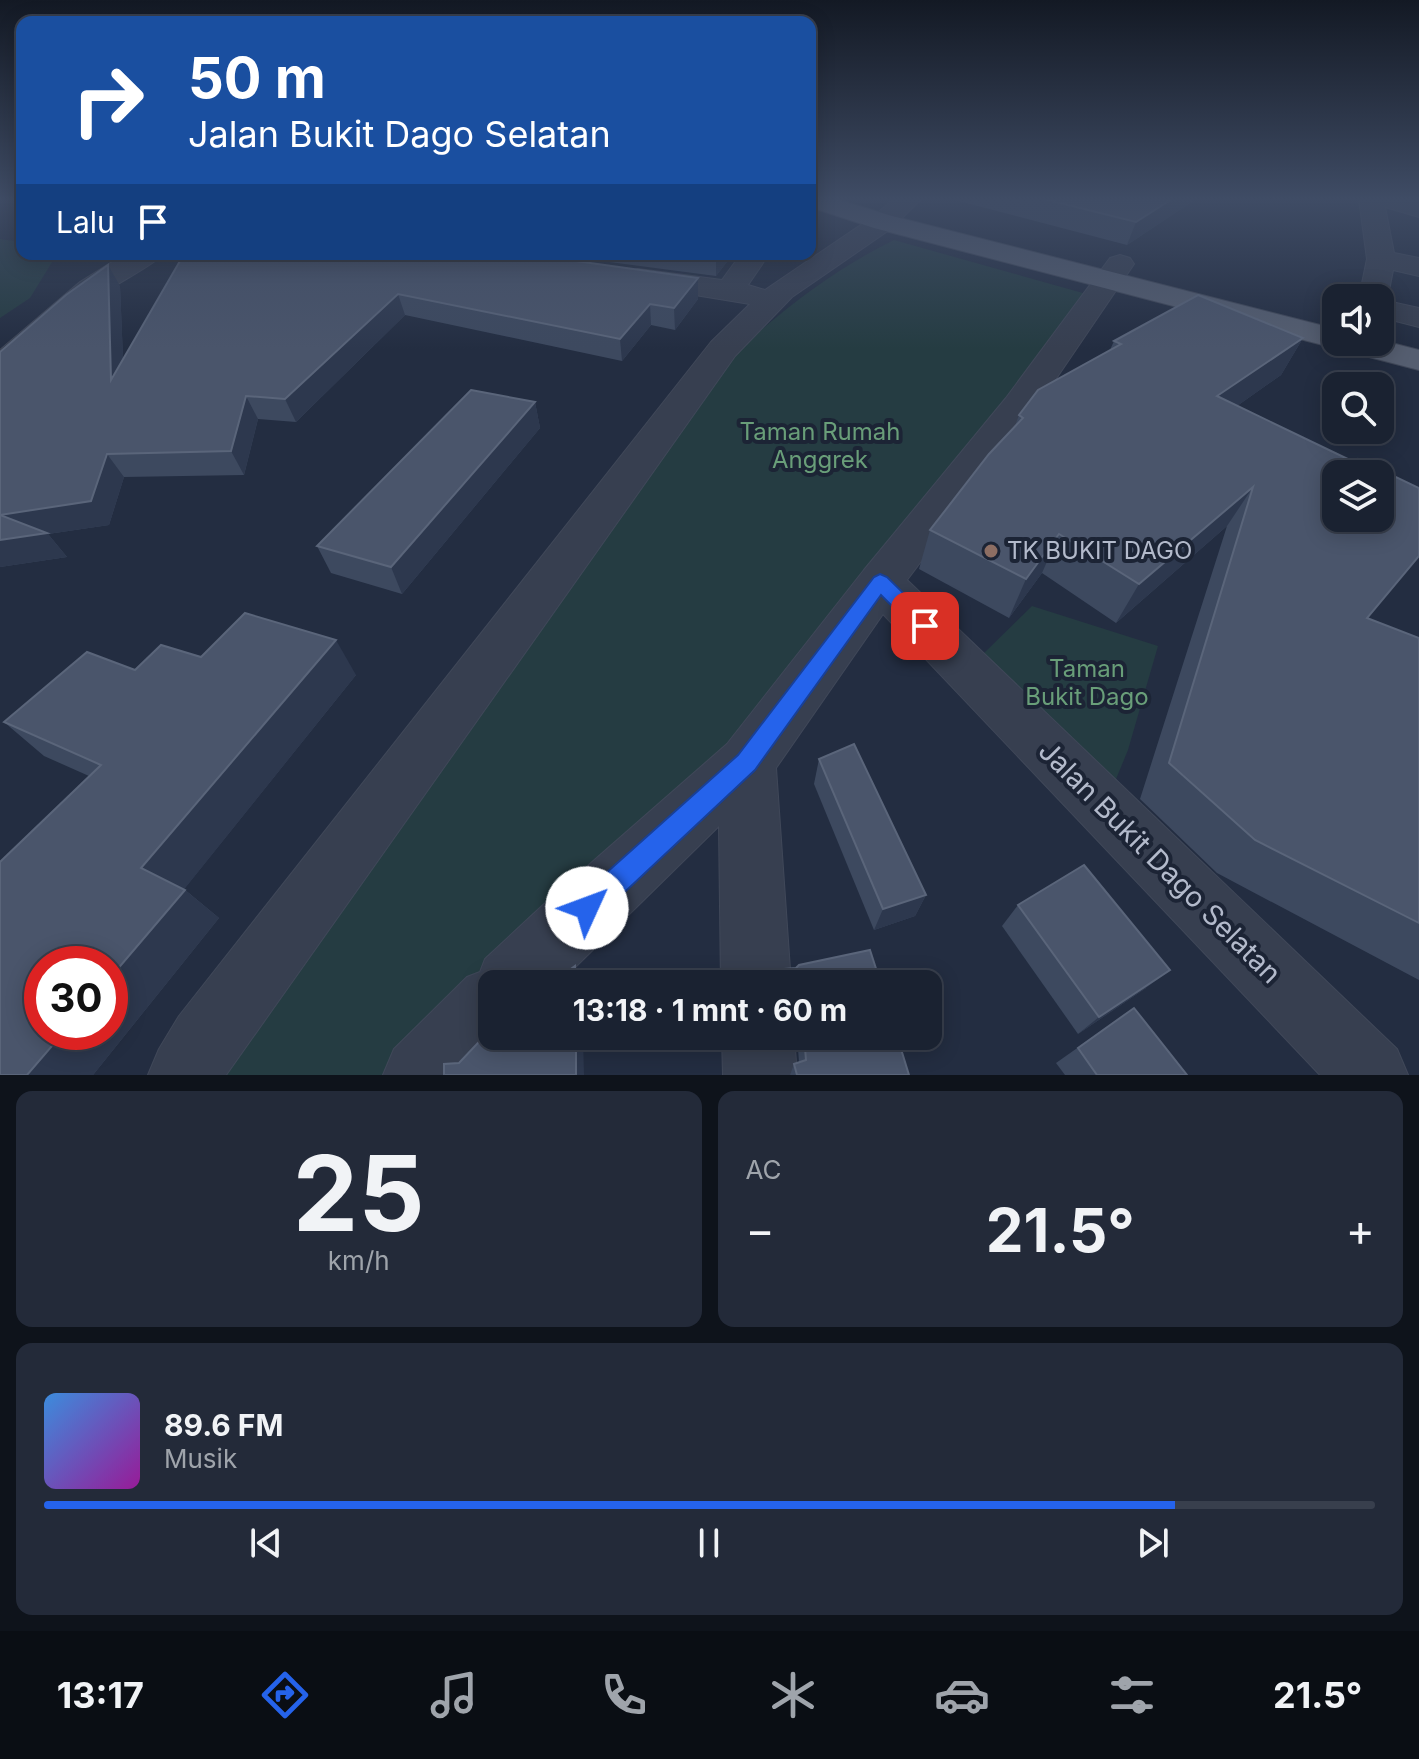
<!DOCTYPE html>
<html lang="id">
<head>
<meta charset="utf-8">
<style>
	:root { --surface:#1a2231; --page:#232a39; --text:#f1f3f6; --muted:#9fa4ab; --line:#383f4d; --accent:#2563eb }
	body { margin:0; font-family:Inter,sans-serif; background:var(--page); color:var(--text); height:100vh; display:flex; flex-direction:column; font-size:30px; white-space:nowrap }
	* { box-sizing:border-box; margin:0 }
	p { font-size:26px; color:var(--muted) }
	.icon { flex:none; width:44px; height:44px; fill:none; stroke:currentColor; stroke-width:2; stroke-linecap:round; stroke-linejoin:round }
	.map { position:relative; height:1075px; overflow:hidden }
	.side { display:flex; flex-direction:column; gap:16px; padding:16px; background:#0e131b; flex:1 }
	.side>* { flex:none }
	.top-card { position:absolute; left:16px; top:16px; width:800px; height:244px; border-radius:16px; box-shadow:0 4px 20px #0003,0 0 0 2px var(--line); background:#1a4fa0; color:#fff; overflow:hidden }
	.controls { position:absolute; left:1322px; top:284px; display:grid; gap:16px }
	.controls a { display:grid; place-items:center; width:72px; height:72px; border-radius:16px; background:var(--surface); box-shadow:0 4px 20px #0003,0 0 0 2px var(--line); font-size:40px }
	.speed { position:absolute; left:24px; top:946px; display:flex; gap:16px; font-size:40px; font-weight:700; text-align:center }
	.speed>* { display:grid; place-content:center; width:104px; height:104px; border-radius:50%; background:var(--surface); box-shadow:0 4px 20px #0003,0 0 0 2px var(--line); line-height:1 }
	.speed .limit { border:12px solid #d22; background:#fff; color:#111 }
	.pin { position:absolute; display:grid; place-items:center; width:68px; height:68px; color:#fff; margin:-34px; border-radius:16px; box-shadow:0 4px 12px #0006 }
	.me { position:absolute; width:88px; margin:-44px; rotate:47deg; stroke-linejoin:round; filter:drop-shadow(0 0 6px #0008) }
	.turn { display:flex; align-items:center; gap:28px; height:168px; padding:0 40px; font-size:36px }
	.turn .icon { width:104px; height:104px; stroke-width:2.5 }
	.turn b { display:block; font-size:56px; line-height:68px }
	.then { display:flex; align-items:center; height:76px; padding:0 40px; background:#0003; gap:16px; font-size:30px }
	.big { font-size:60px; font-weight:700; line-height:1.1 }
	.side .tile { flex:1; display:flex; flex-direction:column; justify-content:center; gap:12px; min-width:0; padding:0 28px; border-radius:16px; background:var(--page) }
	.side .dial { align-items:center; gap:0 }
	.dial b { font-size:104px; line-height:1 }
	.song { display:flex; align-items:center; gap:24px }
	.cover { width:96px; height:96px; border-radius:12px; background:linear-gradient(135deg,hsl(210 70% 55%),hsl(300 70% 35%)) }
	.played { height:8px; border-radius:4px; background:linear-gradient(90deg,var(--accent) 85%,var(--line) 85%) }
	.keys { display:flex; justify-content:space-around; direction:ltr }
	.heat { display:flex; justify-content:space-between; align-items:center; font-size:44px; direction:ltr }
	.side .tiles { flex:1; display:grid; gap:16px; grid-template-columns:1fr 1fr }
	.tile:last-child { grid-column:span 2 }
	.trip { position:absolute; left:478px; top:970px; width:464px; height:80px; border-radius:16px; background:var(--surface); box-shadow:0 4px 20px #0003,0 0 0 2px var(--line); font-weight:700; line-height:80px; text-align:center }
	.dock { display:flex; height:128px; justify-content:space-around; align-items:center; background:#0a0e14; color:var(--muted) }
	.dock .icon { width:56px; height:56px }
	.dock .active { color:var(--accent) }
	.dock b { font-size:36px; color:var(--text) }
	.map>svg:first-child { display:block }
	.green { fill:#253c42 }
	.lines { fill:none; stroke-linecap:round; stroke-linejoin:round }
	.minor-casing { stroke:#404859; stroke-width:2 }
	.major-casing { stroke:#404859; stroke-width:2 }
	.minor { fill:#373f50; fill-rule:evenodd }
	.major { fill:#555e70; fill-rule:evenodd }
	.wall { fill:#3d495f }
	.shaded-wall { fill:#2d384e }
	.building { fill:#4a556b; stroke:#5a657a; stroke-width:2; fill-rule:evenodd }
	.route { fill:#2563eb; stroke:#184099; stroke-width:2 }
	.education-dot { fill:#8d6e63; stroke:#1c2435; stroke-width:3 }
	.labels { text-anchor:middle; stroke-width:8; stroke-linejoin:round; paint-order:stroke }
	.park-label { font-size:24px; fill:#699e79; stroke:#1c2435 }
	.poi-label { font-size:24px; fill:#b3bacb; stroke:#1c2435; text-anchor:start }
	.near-street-label { font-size:28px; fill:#b3bacb; stroke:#1c2435 }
</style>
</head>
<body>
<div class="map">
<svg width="1419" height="1075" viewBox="0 0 1419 1075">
	<rect width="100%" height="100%" fill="#232d41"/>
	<g class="green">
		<polygon points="0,239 22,242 22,254 44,254 54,259 30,298 0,318"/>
		<path d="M894,240L1090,295L742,748L553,918L396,1075H208L737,351C786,307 835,269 894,240Z"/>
		<polygon points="1032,606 1158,646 1128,750 1114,784 980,657"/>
	</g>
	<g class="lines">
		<g class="minor-casing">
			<g id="minor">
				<polygon points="894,199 921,199 892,228 792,297 735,356 226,1075 148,1075 159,1049 179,1016 711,342 750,304 628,284 623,278 628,272 638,269 722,280 741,254 769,254 748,285 765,290 874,216"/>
				<polygon points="1359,199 1419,201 1419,217 1385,207 1394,253 1419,258 1419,276 1393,270 1387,301 1419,308 1419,327 1380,317 1380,298 1359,298 1367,259"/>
				<path d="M125,254H163C156,264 115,284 101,295C69,320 41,348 12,375L0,378V350L80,282Z"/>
				<polygon points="1120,255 1130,258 1134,264 1032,414 907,580 1397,1049 1408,1075 1320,1075 883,614 776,768 791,984 721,984 719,826 558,984 492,984 492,1036 508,1036 471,1075 383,1075 394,1049 467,977 480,972 485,959 542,906 727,744 864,570 1006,398 1110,258"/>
				<polygon points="722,1036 794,1036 797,1075 723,1075"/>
			</g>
		</g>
		<g class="major-casing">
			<polygon id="major" points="810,199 836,199 892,216 1336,329 1336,342 1380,340 1419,350 1419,370 874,228 810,207"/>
		</g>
		<use href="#minor" class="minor"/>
		<use href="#major" class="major"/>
	</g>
	<g class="wall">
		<polygon points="951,199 1196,199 1127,245"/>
		<polygon points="184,254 698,299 675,330 651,325 622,361 405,315 296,422 258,419 244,475 124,477 109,525 48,534 67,557 0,567 0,352 120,286 123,359"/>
		<polygon points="512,254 733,254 716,276 579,258"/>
		<polygon points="1303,338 1281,375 1237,406 1367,618 1419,638 1419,980 1217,873 1140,799 1227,526 1116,623 1042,573 1009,618 919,569 930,530 1015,426 1019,415 1110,350 1114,341"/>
		<polygon points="535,402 540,428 402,594 331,573 317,546"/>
		<polygon points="201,657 356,675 184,889 219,918 93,1075 89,776 44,756 4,722 135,670"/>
		<polygon points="819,759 926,895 915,916 874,930 814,784"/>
		<polygon points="1018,905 1146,988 1078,1034 1002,926"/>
		<polygon points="773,970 881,984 771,984"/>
		<polygon points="1134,1008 1187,1075 1065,1075 1056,1063"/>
		<polygon points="797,1036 897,1036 909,1075 790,1075 794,1064 799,1062"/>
	</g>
	<g class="shaded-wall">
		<polygon points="1172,199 1196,199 1127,245 1136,222"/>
		<polygon points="717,254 733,254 716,276 716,255"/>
		<polygon points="108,265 120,286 125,403 111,380"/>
		<polygon points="698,278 698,299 675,330 674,308"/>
		<polygon points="398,294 405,315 296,422 285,399"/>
		<polygon points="650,304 651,325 622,361 620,339"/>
		<polygon points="1303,338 1281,375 1196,435 1217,396"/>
		<polygon points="246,396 258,419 244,475 231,451"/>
		<polygon points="535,402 540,428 402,594 391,567"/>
		<polygon points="107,454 124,477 109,525 48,534 67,557 0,567 0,515"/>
		<polygon points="1253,487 1227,526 1116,623 1139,584"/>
		<polygon points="1059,534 1042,573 1009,618 1026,579"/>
		<polygon points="336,640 356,675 178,897 141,868"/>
		<polygon points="185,890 219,918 93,1075 27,1075 64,1032 110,1032 110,978"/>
		<polygon points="926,895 915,916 874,930 883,909"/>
		<polygon points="575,966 582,984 575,984"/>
		<polygon points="1170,970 1146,988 1078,1034 1099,1017"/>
		<polygon points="576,1036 583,1036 584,1075 576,1075"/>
	</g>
	<g class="building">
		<polygon points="1044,199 1172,199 1136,222"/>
		<polygon points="184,254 468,254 576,261 698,278 674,308 650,304 620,339 398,294 285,399 246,396 231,451 107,454 91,501 0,515 0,352 66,295 108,265 111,380"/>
		<path d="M1198,295L1303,338L1217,396L1354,462L1358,459L1419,488V556L1367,618L1419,638V923L1255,840L1169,763L1253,487L1139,584L1059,534L1026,579L930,530L989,454L1023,418L1019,415L1038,390L1121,344L1114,341ZM1336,474H1380V518H1336Z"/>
		<polygon points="471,390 535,402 391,567 317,546"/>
		<polygon points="0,515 47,533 0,540"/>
		<polygon points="245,613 336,640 141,868 185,890 110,978 110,964 42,964 42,1032 64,1032 27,1075 0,1075 0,862 101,765 4,722 87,652 135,670 161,645 201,657"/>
		<polygon points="854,744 926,895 883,909 819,759"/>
		<polygon points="1084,865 1170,970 1099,1017 1018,905"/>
		<polygon points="870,950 881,984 776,984 773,970 796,968 799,965"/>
		<polygon points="575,966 575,984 550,984"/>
		<polygon points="1134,1008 1187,1075 1097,1075 1078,1048"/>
		<polygon points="492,1028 492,1036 576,1036 576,1075 444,1075 444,1064 459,1063"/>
		<polygon points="804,1036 897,1036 909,1075 797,1075 794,1064 806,1060"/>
	</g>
	<linearGradient id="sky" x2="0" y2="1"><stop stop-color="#131924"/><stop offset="0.57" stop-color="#3f4c65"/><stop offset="1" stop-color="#3f4c65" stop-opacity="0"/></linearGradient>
	<rect width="1419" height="349" fill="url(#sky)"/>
	<polygon class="route" points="880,574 887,577 932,621 935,626 932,632 918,632 881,595 755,770 597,918 587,922 577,918 574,908 577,899 738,755 874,577"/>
	<circle class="education-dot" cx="991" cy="551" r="8"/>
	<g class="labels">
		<g class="park-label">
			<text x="820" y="440">Taman Rumah<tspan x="820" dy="28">Anggrek</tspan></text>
			<text x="1087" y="677">Taman<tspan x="1087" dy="28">Bukit Dago</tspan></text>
		</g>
		<g class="poi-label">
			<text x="1007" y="559">TK BUKIT DAGO</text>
		</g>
		<g class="near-street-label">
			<text transform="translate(1160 862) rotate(45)" y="10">Jalan Bukit Dago Selatan</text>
		</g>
	</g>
</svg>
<div class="controls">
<a><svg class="icon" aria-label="sound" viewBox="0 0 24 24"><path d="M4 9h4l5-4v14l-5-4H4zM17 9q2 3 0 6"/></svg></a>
<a><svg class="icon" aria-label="search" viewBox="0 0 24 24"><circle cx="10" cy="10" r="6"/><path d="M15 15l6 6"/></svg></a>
<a><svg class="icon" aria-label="layers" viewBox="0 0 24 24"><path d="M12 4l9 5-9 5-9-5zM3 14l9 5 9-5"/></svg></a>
</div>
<div class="speed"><div class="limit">30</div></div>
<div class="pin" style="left:925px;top:626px;background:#d93025"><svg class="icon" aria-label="arrive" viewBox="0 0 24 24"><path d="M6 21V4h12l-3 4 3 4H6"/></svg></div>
<svg class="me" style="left:587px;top:908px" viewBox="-20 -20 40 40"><circle r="19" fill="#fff"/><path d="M0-13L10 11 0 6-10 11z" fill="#2563eb"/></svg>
<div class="trip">13:18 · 1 mnt · 60 m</div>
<div class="top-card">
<div class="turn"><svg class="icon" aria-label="right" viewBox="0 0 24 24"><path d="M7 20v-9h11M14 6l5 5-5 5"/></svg><div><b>50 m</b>Jalan Bukit Dago Selatan</div></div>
<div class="then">Lalu<svg class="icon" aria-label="arrive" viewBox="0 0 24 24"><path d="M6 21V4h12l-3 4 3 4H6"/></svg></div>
</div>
</div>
<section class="side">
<div class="tiles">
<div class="tile dial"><b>25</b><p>km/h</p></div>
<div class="tile"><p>AC</p>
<div class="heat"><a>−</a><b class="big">21.5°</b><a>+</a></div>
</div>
<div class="tile">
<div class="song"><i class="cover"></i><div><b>89.6 FM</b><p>Musik</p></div></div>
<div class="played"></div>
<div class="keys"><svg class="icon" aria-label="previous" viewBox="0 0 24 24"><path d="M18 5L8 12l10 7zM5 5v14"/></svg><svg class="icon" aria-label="pause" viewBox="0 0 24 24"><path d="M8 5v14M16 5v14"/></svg><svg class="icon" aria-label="next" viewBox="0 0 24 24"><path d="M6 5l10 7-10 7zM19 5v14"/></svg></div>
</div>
</div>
</section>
<nav class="dock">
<b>13:17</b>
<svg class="icon active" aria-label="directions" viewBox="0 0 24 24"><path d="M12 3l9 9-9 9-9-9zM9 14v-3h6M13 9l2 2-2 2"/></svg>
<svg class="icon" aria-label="music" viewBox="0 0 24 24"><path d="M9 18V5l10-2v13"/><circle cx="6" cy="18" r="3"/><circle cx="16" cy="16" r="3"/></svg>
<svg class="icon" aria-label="phone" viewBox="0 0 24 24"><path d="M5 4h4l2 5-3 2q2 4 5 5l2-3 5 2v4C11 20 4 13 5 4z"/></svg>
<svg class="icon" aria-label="climate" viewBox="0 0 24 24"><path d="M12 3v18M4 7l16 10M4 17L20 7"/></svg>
<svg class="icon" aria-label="car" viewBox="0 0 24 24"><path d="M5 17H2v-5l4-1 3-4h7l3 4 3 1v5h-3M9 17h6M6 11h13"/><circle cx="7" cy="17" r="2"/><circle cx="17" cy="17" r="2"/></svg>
<svg class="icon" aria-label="filters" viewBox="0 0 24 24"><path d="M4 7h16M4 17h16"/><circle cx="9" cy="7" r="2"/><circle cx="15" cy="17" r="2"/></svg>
<b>21.5°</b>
</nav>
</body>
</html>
